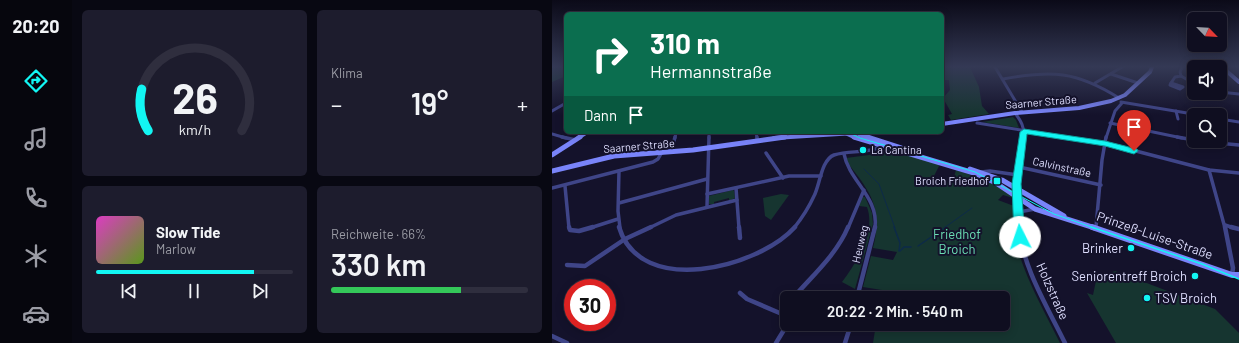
<!DOCTYPE html>
<html lang="de">
<head>
<meta charset="utf-8">
<style>
	:root { --surface:#0f0e20; --page:#1d1c2d; --text:#f1f3f6; --muted:#9b9ca5; --line:#2f2e3e; --accent:#12f6f3 }
	body { margin:0; font-family:Barlow,sans-serif; background:var(--page); color:var(--text); height:100vh; display:flex; flex-direction:column; font-size:15px; white-space:nowrap }
	* { box-sizing:border-box; margin:0 }
	p { font-size:13px; color:var(--muted) }
	.icon { flex:none; width:22px; height:22px; fill:none; stroke:currentColor; stroke-width:2; stroke-linecap:round; stroke-linejoin:round }
	.map { position:relative; flex:1; overflow:hidden }
	.drawer { display:flex; flex-direction:column; gap:10px; padding:10px; background:#080812; width:480px }
	.drawer>* { flex:none }
	.guide { position:absolute; left:12px; top:12px; width:380px; height:122px; border-radius:6px; box-shadow:0 2px 10px #0003,0 0 0 1px var(--line); background:#0b6e4f; color:#fff; overflow:hidden }
	.needle { width:26px; rotate:115deg }
	.fabs { position:absolute; left:635px; top:12px; display:grid; gap:8px }
	.fabs a { display:grid; place-items:center; width:40px; height:40px; border-radius:6px; background:var(--surface); box-shadow:0 2px 10px #0003,0 0 0 1px var(--line); font-size:20px }
	.speed { position:absolute; left:12px; top:279px; display:flex; gap:8px; font-size:20px; font-weight:700; text-align:center }
	.speed>* { display:grid; place-content:center; width:52px; height:52px; border-radius:50%; background:var(--surface); box-shadow:0 2px 10px #0003,0 0 0 1px var(--line); line-height:1 }
	.speed .limit { border:6px solid #d22; background:#fff; color:#111 }
	.pin { position:absolute; display:grid; place-items:center; width:34px; height:34px; color:#fff; margin:-41px -17px; border-radius:50% 50% 50% 0; rotate:-45deg; box-shadow:0 0 4px #0007 }
	.pin .icon { rotate:45deg }
	.me { position:absolute; width:44px; margin:-22px; rotate:356deg; stroke-linejoin:round; filter:drop-shadow(0 0 3px #0008) }
	.turn { display:flex; align-items:center; gap:14px; height:84px; padding:0 20px; font-size:18px }
	.turn .icon { width:52px; height:52px; stroke-width:2.5 }
	.turn b { display:block; font-size:28px; line-height:34px }
	.then { display:flex; align-items:center; height:38px; padding:0 20px; background:#0003; gap:8px; font-size:15px }
	.big { font-size:30px; font-weight:600; line-height:1.1 }
	.drawer .card { flex:1; display:flex; flex-direction:column; justify-content:center; gap:6px; min-width:0; padding:0 14px; border-radius:6px; background:var(--page) }
	.drawer .dial { align-items:center; gap:0 }
	.dial svg { height:104px; overflow:visible; fill:none; stroke:var(--line); stroke-width:7; stroke-linecap:round; text-anchor:middle }
	.dial text { fill:var(--text); stroke:none }
	.song { display:flex; align-items:center; gap:12px }
	.cover { width:48px; height:48px; border-radius:6px; background:linear-gradient(135deg,hsl(310 70% 55%),hsl(90 70% 35%)) }
	.played { height:4px; border-radius:2px; background:linear-gradient(90deg,var(--accent) 80%,var(--line) 80%) }
	.keys { display:flex; justify-content:space-around; direction:ltr }
	.heat { display:flex; justify-content:space-between; align-items:center; font-size:22px; direction:ltr }
	.charge { height:6px; border-radius:3px; background:linear-gradient(90deg,#34c759 66%,var(--line) 0) }
	.drawer .tiles { flex:1; display:grid; gap:10px; grid-template-columns:repeat(2,1fr) }
	.trip { position:absolute; left:228px; top:291px; width:230px; height:40px; border-radius:6px; background:var(--surface); box-shadow:0 2px 10px #0003,0 0 0 1px var(--line); font-weight:600; line-height:40px; text-align:center }
	main { display:flex; flex:1; min-height:0 }
	.tabs { display:flex; flex-direction:column; width:72px; justify-content:space-around; align-items:center; background:#06060d; color:var(--muted) }
	.tabs .icon { width:28px; height:28px }
	.tabs .current { color:var(--accent) }
	.tabs b { font-size:18px; color:var(--text) }
	.map>svg:first-child { display:block }
	.green { fill:#163530 }
	.lines { fill:none; stroke-linecap:round; stroke-linejoin:round }
	.stream-far1 { stroke:#0d2a49; stroke-width:1 }
	.stream { stroke:#0d2a49; stroke-width:1.5 }
	.street-far2 { stroke:#3f4588; stroke-width:3 }
	.street-far1 { stroke:#3f4588; stroke-width:3.5 }
	.street { stroke:#3f4588; stroke-width:4.5 }
	.secondary-far2 { stroke:#7984fa; stroke-width:4 }
	.secondary-far1 { stroke:#7984fa; stroke-width:5 }
	.secondary { stroke:#7984fa; stroke-width:6 }
	.tram-far1 { stroke:#12f6f3; stroke-width:1 }
	.tram { stroke:#12f6f3; stroke-width:1.5 }
	.route { fill:#12f6f3; stroke:#0ca09e }
	.poi-dot { fill:#12f6f3; stroke:#14122b; stroke-width:1.5 }
	.labels { text-anchor:middle; stroke-width:4; stroke-linejoin:round; paint-order:stroke }
	.street-label { font-size:11px; fill:#dedefe; stroke:#14122b }
	.poi-label { font-size:11px; fill:#dedefe; stroke:#14122b; text-anchor:start }
	.near-park-label { font-size:13px; fill:#6bddb4; stroke:#14122b }
	.near-street-label { font-size:13px; fill:#dedefe; stroke:#14122b }
	.near-poi-label { font-size:13px; fill:#dedefe; stroke:#14122b; text-anchor:end }
</style>
</head>
<body>
<main>
<nav class="tabs">
<b>20:20</b>
<svg class="icon current" aria-label="directions" viewBox="0 0 24 24"><path d="M12 3l9 9-9 9-9-9zM9 14v-3h6M13 9l2 2-2 2"/></svg>
<svg class="icon" aria-label="music" viewBox="0 0 24 24"><path d="M9 18V5l10-2v13"/><circle cx="6" cy="18" r="3"/><circle cx="16" cy="16" r="3"/></svg>
<svg class="icon" aria-label="phone" viewBox="0 0 24 24"><path d="M5 4h4l2 5-3 2q2 4 5 5l2-3 5 2v4C11 20 4 13 5 4z"/></svg>
<svg class="icon" aria-label="climate" viewBox="0 0 24 24"><path d="M12 3v18M4 7l16 10M4 17L20 7"/></svg>
<svg class="icon" aria-label="car" viewBox="0 0 24 24"><path d="M5 17H2v-5l4-1 3-4h7l3 4 3 1v5h-3M9 17h6M6 11h13"/><circle cx="7" cy="17" r="2"/><circle cx="17" cy="17" r="2"/></svg>
</nav>
<section class="drawer">
<div class="tiles">
<div class="card dial"><svg viewBox="0 0 100 80">
<path d="M14 69A42 42 0 1 1 86 69"/>
<path d="M14 69A42 42 0 0 1 9 37" stroke="#12f6f3"/>
<text x="50" y="56" font-size="32" font-weight="700">26</text>
<text x="50" y="72" font-size="11">km/h</text>
</svg></div>
<div class="card"><p>Klima</p>
<div class="heat"><a>−</a><b class="big">19°</b><a>+</a></div>
</div>
<div class="card">
<div class="song"><i class="cover"></i><div><b>Slow Tide</b><p>Marlow</p></div></div>
<div class="played"></div>
<div class="keys"><svg class="icon" aria-label="previous" viewBox="0 0 24 24"><path d="M18 5L8 12l10 7zM5 5v14"/></svg><svg class="icon" aria-label="pause" viewBox="0 0 24 24"><path d="M8 5v14M16 5v14"/></svg><svg class="icon" aria-label="next" viewBox="0 0 24 24"><path d="M6 5l10 7-10 7zM19 5v14"/></svg></div>
</div>
<div class="card"><p>Reichweite · 66%</p><b class="big">330 km</b><div class="charge"></div></div>
</div>
</section>
<div class="map">
<svg width="687" height="343" viewBox="0 0 687 343">
	<rect width="100%" height="100%" fill="#14122b"/>
	<g class="green">
		<polygon points="0,67 14,67 14,76 0,82"/>
		<polygon points="390,67 418,67 427,87 430,106 437,114 399,120 396,115 400,114 391,98 398,90 397,80 390,80"/>
		<polygon points="461,117 464,120 467,128 430,122"/>
		<path d="M332,149L388,164L381,178L400,184L404,170C422,176 448,182 461,198L451,195L446,200L462,206C462,215 460,224 462,233C469,272 491,308 508,343H321L324,324H451V298H333L336,291L311,287L319,256L341,260L345,252L321,248C331,208 319,192 294,161V158L317,155Z"/>
		<polygon points="181,190 182,191 183,198 177,201 177,198 162,202 162,204 157,204 157,196"/>
		<polygon points="229,194 237,195 219,220 213,216 211,198"/>
		<path d="M311,197H313L320,213L321,224L303,289L290,282C305,262 324,232 315,207L307,206Z"/>
		<polygon points="563,271 663,309 687,333 687,343 564,343 535,293 541,295 545,276 549,277"/>
	</g>
	<g class="lines">
		<g class="stream-far1">
			<polyline points="312,169 327,184 343,228"/>
			<polyline points="392,228 420,208"/>
		</g>
		<g class="stream">
			<polyline points="342,227 348,243 347,251"/>
			<polyline points="366,246 394,227"/>
			<polyline points="348,251 352,247 359,247"/>
		</g>
		<g class="street-far2">
			<polyline points="443,67 470,112"/>
			<polyline points="559,74 586,83"/>
			<polyline points="629,76 636,80"/>
			<path d="M451,79C500,70 524,71 567,98"/>
			<polyline points="543,83 570,67"/>
			<polygon points="619,83 631,87 628,89 618,85"/>
			<polyline points="619,83 623,77 629,76 628,72 630,67"/>
			<polyline points="668,92 687,94"/>
			<polyline points="569,102 647,115"/>
			<polyline points="0,111 14,103"/>
			<polyline points="624,111 626,119"/>
			<path d="M463,113C469,121 473,127 471,138"/>
			<polyline points="668,119 687,122"/>
			<polyline points="425,123 519,138"/>
			<polyline points="558,123 630,138"/>
			<polyline points="204,132 205,138"/>
			<polyline points="0,134 14,138"/>
			<polyline points="123,138 124,132"/>
			<polyline points="157,138 157,132"/>
			<polyline points="554,138 563,111 570,103"/>
		</g>
		<g class="street-far1">
			<polyline points="10,137 24,140"/>
			<polyline points="205,137 205,139"/>
			<polyline points="512,137 553,143 657,170 687,173"/>
			<polyline points="625,137 642,140"/>
			<polyline points="645,141 687,145"/>
			<polyline points="119,152 123,137"/>
			<polyline points="214,153 231,178"/>
			<path d="M292,154C297,181 327,197 323,228"/>
			<polyline points="467,167 549,185"/>
			<polyline points="657,170 673,228"/>
			<polyline points="67,171 66,211 68,228"/>
			<polyline points="429,172 438,171 466,175"/>
			<polyline points="13,186 17,228"/>
			<polyline points="0,188 101,162 106,159 110,152"/>
			<polyline points="184,188 187,228"/>
			<polyline points="155,194 237,176 269,176"/>
			<polyline points="67,203 155,179"/>
			<polyline points="155,206 157,137"/>
			<polyline points="467,212 483,209"/>
			<polyline points="673,225 682,228"/>
			<polyline points="544,227 550,160 554,137"/>
			<polyline points="38,228 66,219"/>
			<polyline points="97,228 124,215 185,200"/>
			<path d="M242,228C250,218 257,207 262,196C268,185 269,160 282,155C298,150 315,154 331,146"/>
			<polyline points="296,228 312,190"/>
			<polyline points="467,228 464,184 471,137"/>
		</g>
		<g class="street">
			<polyline points="17,227 18,230 27,231 41,227"/>
			<path d="M67,227C88,298 206,268 243,227"/>
			<polyline points="187,227 188,238"/>
			<path d="M467,227C470,266 496,308 513,343"/>
			<polyline points="673,227 681,268 680,275"/>
			<polyline points="679,227 687,229"/>
			<polyline points="15,265 33,266 73,239 99,227"/>
			<polyline points="188,293 195,299 230,314"/>
			<path d="M241,298C260,276 285,254 296,227"/>
			<polyline points="305,298 323,227"/>
			<polyline points="230,314 235,307"/>
			<polyline points="0,336 15,343"/>
			<polyline points="224,343 235,325 230,314"/>
			<polyline points="293,343 299,324"/>
		</g>
		<g class="secondary-far2">
			<polyline points="670,67 687,82"/>
			<polyline points="390,124 463,113 527,108 559,101 573,95 598,72 600,67"/>
			<polyline points="291,132 304,138"/>
			<polyline points="307,134 318,138"/>
			<polyline points="26,138 35,132"/>
			<polyline points="222,138 320,132"/>
		</g>
		<g class="secondary-far1">
			<polyline points="302,137 422,173 444,183 483,209 543,228"/>
			<polyline points="315,137 349,148"/>
			<polyline points="0,155 28,137"/>
			<polyline points="418,169 450,180 512,216"/>
			<polyline points="0,171 62,156 141,150 233,137"/>
		</g>
		<polyline class="secondary" points="540,227 680,275 687,275"/>
		<polyline class="tram-far1" points="295,132 308,138 423,172 502,214 542,228"/>
		<polyline class="tram" points="539,227 650,264 687,279"/>
	</g>
	<linearGradient id="sky" x2="0" y2="1"><stop stop-color="#0b0a18"/><stop offset="0.58" stop-color="#343955"/><stop offset="1" stop-color="#343955" stop-opacity="0"/></linearGradient>
	<rect width="687" height="115" fill="url(#sky)"/>
	<polygon class="route" points="472,129 553,141 585,149 586,151 582,154 553,146 475,134 469,184 473,237 472,240 464,240 462,237 460,184 468,132"/>
	<g class="poi-dot">
		<circle cx="311" cy="150" r="4"/>
		<rect x="441" y="177" width="8" height="8" rx="2"/>
		<circle cx="579" cy="248" r="4"/>
		<circle cx="643" cy="276" r="4"/>
		<circle cx="595" cy="298" r="4"/>
	</g>
	<g class="labels">
		<g class="street-label">
			<text transform="translate(489 102) rotate(-5)" y="4">Saarner Straße</text>
			<text transform="translate(87 146) rotate(-5)" y="4">Saarner Straße</text>
			<text transform="translate(510 167) rotate(12)" y="4">Calvinstraße</text>
			<text transform="translate(308 244) rotate(-77)" y="4">Heuweg</text>
		</g>
		<g class="poi-label">
			<text x="319" y="154">La Cantina</text>
			<text x="437" y="185" text-anchor="end">Broich Friedhof</text>
		</g>
		<g class="near-park-label">
			<text x="405" y="239">Friedhof<tspan x="405" dy="15">Broich</tspan></text>
		</g>
		<g class="near-street-label">
			<text transform="translate(603 235) rotate(19)" y="5">Prinzeß-Luise-Straße</text>
			<text transform="translate(501 291) rotate(66)" y="5">Holzstraße</text>
		</g>
		<g class="near-poi-label">
			<text x="571" y="253">Brinker</text>
			<text x="635" y="281">Seniorentreff Broich</text>
			<text x="603" y="303" text-anchor="start">TSV Broich</text>
		</g>
	</g>
</svg>
<div class="fabs">
<a><svg class="needle" viewBox="-14 -14 28 28"><path d="M0-13l5 13h-10z" fill="#e53935"/><path d="M0 13l5-13h-10z" fill="#9b9ca5"/></svg></a>
<a><svg class="icon" aria-label="sound" viewBox="0 0 24 24"><path d="M4 9h4l5-4v14l-5-4H4zM17 9q2 3 0 6"/></svg></a>
<a><svg class="icon" aria-label="search" viewBox="0 0 24 24"><circle cx="10" cy="10" r="6"/><path d="M15 15l6 6"/></svg></a>
</div>
<div class="speed"><div class="limit">30</div></div>
<div class="pin" style="left:582px;top:151px;background:#d93025"><svg class="icon" aria-label="arrive" viewBox="0 0 24 24"><path d="M6 21V4h12l-3 4 3 4H6"/></svg></div>
<svg class="me" style="left:468px;top:237px" viewBox="-20 -20 40 40"><circle r="19" fill="#fff"/><path d="M0-13L10 11 0 6-10 11z" fill="#12f6f3"/></svg>
<div class="trip">20:22 · 2 Min. · 540 m</div>
<div class="guide">
<div class="turn"><svg class="icon" aria-label="right" viewBox="0 0 24 24"><path d="M7 20v-9h11M14 6l5 5-5 5"/></svg><div><b>310 m</b>Hermannstraße</div></div>
<div class="then">Dann<svg class="icon" aria-label="arrive" viewBox="0 0 24 24"><path d="M6 21V4h12l-3 4 3 4H6"/></svg></div>
</div>
</div>
</main>
</body>
</html>
